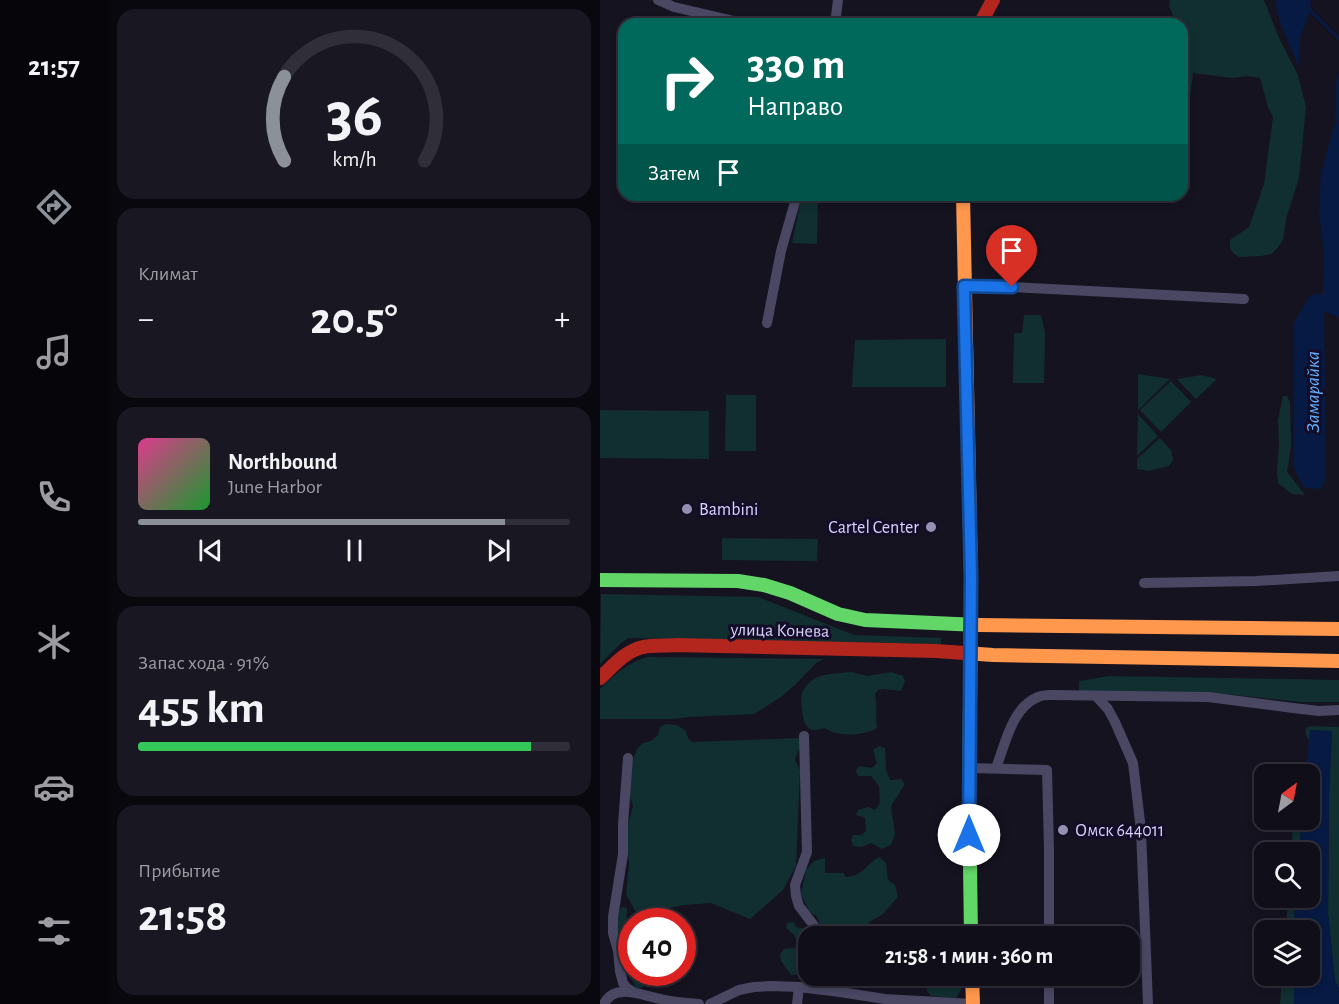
<!DOCTYPE html>
<html lang="ru">
<head>
<meta charset="utf-8">
<style>
	:root { --surface:#100e19; --page:#191722; --text:#f1f3f6; --muted:#9c9ca2; --line:#302e38; --accent:#8c9099 }
	body { margin:0; font-family:"Alegreya Sans",sans-serif; background:var(--page); color:var(--text); height:100vh; display:flex; flex-direction:column; font-size:22px; white-space:nowrap }
	* { box-sizing:border-box; margin:0 }
	p { font-size:20px; color:var(--muted) }
	.icon { flex:none; width:33px; height:33px; fill:none; stroke:currentColor; stroke-width:2; stroke-linecap:round; stroke-linejoin:round }
	.map { position:relative; flex:1; overflow:hidden }
	.side { display:flex; flex-direction:column; gap:9px; padding:9px; background:#09080e; width:492px }
	.side>* { flex:none }
	.banner { position:absolute; left:18px; top:18px; width:570px; height:183px; border-radius:18px; box-shadow:0 3px 9px #0003,0 0 0 2px var(--line); background:#00695c; color:#fff; overflow:hidden }
	.needle { width:39px; rotate:32deg }
	.controls { position:absolute; left:654px; top:764px; display:grid; gap:12px }
	.controls a { display:grid; place-items:center; width:66px; height:66px; border-radius:12px; background:var(--surface); box-shadow:0 3px 9px #0003,0 0 0 2px var(--line); font-size:30px }
	.speed { position:absolute; left:18px; top:908px; display:flex; gap:12px; font-size:30px; font-weight:700; text-align:center }
	.speed>* { display:grid; place-content:center; width:78px; height:78px; border-radius:50%; background:var(--surface); box-shadow:0 3px 9px #0003,0 0 0 2px var(--line); line-height:1 }
	.speed .limit { border:9px solid #d22; background:#fff; color:#111 }
	.pin { position:absolute; display:grid; place-items:center; width:51px; height:51px; color:#fff; margin:-62px -26px; border-radius:50% 50% 50% 0; rotate:-45deg; box-shadow:0 0 6px #0007 }
	.pin .icon { rotate:45deg }
	.me { position:absolute; width:66px; margin:-33px; rotate:0deg; stroke-linejoin:round; filter:drop-shadow(0 0 4px #0008) }
	.turn { display:flex; align-items:center; gap:21px; height:126px; padding:0 30px; font-size:27px }
	.turn .icon { width:78px; height:78px; stroke-width:2.5 }
	.turn b { display:block; font-size:42px; line-height:51px }
	.then { display:flex; align-items:center; height:57px; padding:0 30px; background:#0003; gap:12px; font-size:22px }
	.big { font-size:45px; font-weight:600; line-height:1.1 }
	.side .card { flex:1; display:flex; flex-direction:column; justify-content:center; gap:9px; min-width:0; padding:0 21px; border-radius:18px; background:var(--page) }
	.side .dial { align-items:center; gap:0 }
	.dial svg { height:156px; overflow:visible; fill:none; stroke:var(--line); stroke-width:7; stroke-linecap:round; text-anchor:middle }
	.dial text { fill:var(--text); stroke:none }
	.song { display:flex; align-items:center; gap:18px }
	.cover { width:72px; height:72px; border-radius:9px; background:linear-gradient(135deg,hsl(330 70% 55%),hsl(130 70% 35%)) }
	.played { height:6px; border-radius:3px; background:linear-gradient(90deg,var(--accent) 85%,var(--line) 85%) }
	.keys { display:flex; justify-content:space-around; direction:ltr }
	.heat { display:flex; justify-content:space-between; align-items:center; font-size:33px; direction:ltr }
	.charge { height:9px; border-radius:4px; background:linear-gradient(90deg,#34c759 91%,var(--line) 0) }
	.trip { position:absolute; left:198px; top:926px; width:342px; height:60px; border-radius:18px; background:var(--surface); box-shadow:0 3px 9px #0003,0 0 0 2px var(--line); font-weight:600; line-height:60px; text-align:center }
	main { display:flex; flex:1; min-height:0 }
	.dock { display:flex; flex-direction:column; width:108px; justify-content:space-around; align-items:center; background:#06060a; color:var(--muted) }
	.dock .icon { width:42px; height:42px }
	.dock .active { color:var(--accent) }
	.dock b { font-size:27px; color:var(--text) }
	.map>svg:first-child { display:block }
	.green { fill:#112e30 }
	.water { fill:#071a44 }
	.lines { fill:none; stroke-linecap:round; stroke-linejoin:round }
	.stream { stroke:#071a44; stroke-width:3 }
	.street { stroke:#494762; stroke-width:10 }
	.fast { stroke:#63d668; stroke-width:14 }
	.slow { stroke:#ff974d; stroke-width:14 }
	.jam { stroke:#b3261e; stroke-width:14 }
	.route-casing { stroke:#114b97; stroke-width:15 }
	.route { stroke:#1a73e8; stroke-width:10 }
	.poi-dot { fill:#9590b1; stroke:#130d27; stroke-width:2 }
	.labels { text-anchor:middle; stroke-width:6; stroke-linejoin:round; paint-order:stroke }
	.poi-label { font-size:18px; fill:#dad3ff; stroke:#130d27; text-anchor:start }
	.street-label { font-size:18px; fill:#dad3ff; stroke:#130d27 }
	.water-label { font-size:20px; font-style:italic; fill:#61b0ff; stroke:#130d27 }
</style>
</head>
<body>
<main>
<nav class="dock">
<b>21:57</b>
<svg class="icon active" aria-label="directions" viewBox="0 0 24 24"><path d="M12 3l9 9-9 9-9-9zM9 14v-3h6M13 9l2 2-2 2"/></svg>
<svg class="icon" aria-label="music" viewBox="0 0 24 24"><path d="M9 18V5l10-2v13"/><circle cx="6" cy="18" r="3"/><circle cx="16" cy="16" r="3"/></svg>
<svg class="icon" aria-label="phone" viewBox="0 0 24 24"><path d="M5 4h4l2 5-3 2q2 4 5 5l2-3 5 2v4C11 20 4 13 5 4z"/></svg>
<svg class="icon" aria-label="climate" viewBox="0 0 24 24"><path d="M12 3v18M4 7l16 10M4 17L20 7"/></svg>
<svg class="icon" aria-label="car" viewBox="0 0 24 24"><path d="M5 17H2v-5l4-1 3-4h7l3 4 3 1v5h-3M9 17h6M6 11h13"/><circle cx="7" cy="17" r="2"/><circle cx="17" cy="17" r="2"/></svg>
<svg class="icon" aria-label="filters" viewBox="0 0 24 24"><path d="M4 7h16M4 17h16"/><circle cx="9" cy="7" r="2"/><circle cx="15" cy="17" r="2"/></svg>
</nav>
<section class="side">
<div class="card dial"><svg viewBox="0 0 100 80">
<path d="M14 69A42 42 0 1 1 86 69"/>
<path d="M14 69A42 42 0 0 1 14 26" stroke="#8c9099"/>
<text x="50" y="56" font-size="32" font-weight="700">36</text>
<text x="50" y="72" font-size="11">km/h</text>
</svg></div>
<div class="card"><p>Климат</p>
<div class="heat"><a>−</a><b class="big">20.5°</b><a>+</a></div>
</div>
<div class="card">
<div class="song"><i class="cover"></i><div><b>Northbound</b><p>June Harbor</p></div></div>
<div class="played"></div>
<div class="keys"><svg class="icon" aria-label="previous" viewBox="0 0 24 24"><path d="M18 5L8 12l10 7zM5 5v14"/></svg><svg class="icon" aria-label="pause" viewBox="0 0 24 24"><path d="M8 5v14M16 5v14"/></svg><svg class="icon" aria-label="next" viewBox="0 0 24 24"><path d="M6 5l10 7-10 7zM19 5v14"/></svg></div>
</div>
<div class="card"><p>Запас хода · 91%</p><b class="big">455 km</b><div class="charge"></div></div>
<div class="card"><p>Прибытие</p><b class="big">21:58</b></div>
</section>
<div class="map">
<svg width="739" height="1004" viewBox="0 0 739 1004">
	<rect width="100%" height="100%" fill="#161321"/>
	<g class="green">
		<polygon points="570,0 664,0 679,38 698,75 706,107 699,178 686,219 683,240 676,250 671,254 661,256 639,257 634,254 630,249 630,240 649,227 664,184 673,117 668,107 660,78 648,76 632,78 593,73 590,96 584,96 582,94 582,24 577,24 569,6"/>
		<polygon points="202,195 218,195 217,244 192,243"/>
		<polygon points="424,315 441,315 445,333 444,383 413,383 414,333 422,333"/>
		<polygon points="346,339 346,387 252,387 255,340"/>
		<polygon points="538,374 570,379 538,410"/>
		<polygon points="601,375 617,379 596,399 577,379"/>
		<polygon points="571,381 591,402 561,432 540,410"/>
		<polygon points="126,395 156,395 156,451 125,451"/>
		<polygon points="683,396 687,396 690,402 691,447 687,472 705,495 692,494 678,483 677,472 679,443 678,420"/>
		<polygon points="0,410 109,411 109,459 0,458"/>
		<polygon points="538,414 558,436 537,456"/>
		<polygon points="560,438 571,450 573,460 569,466 548,471 537,469 537,459"/>
		<polygon points="122,538 218,539 217,561 122,560"/>
		<polygon points="1,594 158,597 254,635 341,638 341,644 29,638 21,643 0,664"/>
		<path d="M47,657L224,659L216,663L195,685L181,697L154,714L89,717L73,719H0V689C15,674 27,663 47,657Z"/>
		<path d="M251,672L267,676L291,672L303,676L305,681L301,691L283,689L278,690L275,694C278,707 275,715 277,728C263,736 238,737 224,728C206,735 203,723 202,708C202,704 200,698 202,694C204,687 211,679 218,677C228,673 240,673 251,672Z"/>
		<polygon points="509,676 739,680 739,702 699,702 626,694 479,691 479,681"/>
		<polygon points="66,724 77,725 86,731 88,738 92,742 199,738 203,745 198,751 195,760 200,770 196,866 183,890 150,919 111,903 85,905 37,914 26,894 29,864 26,832 33,806 28,792 30,768 37,749 43,743 51,741 58,735 60,727"/>
		<polygon points="711,726 739,727 739,988 735,981 728,914 729,793 732,732 711,730 709,741 705,732 706,728"/>
		<polygon points="279,746 285,748 286,770 290,780 301,779 305,784 291,806 295,834 291,845 282,849 271,843 262,847 253,846 251,840 253,835 262,835 266,831 265,818 256,815 258,810 268,807 275,810 280,803 279,786 271,776 258,776 256,770 260,766 272,768 277,763 273,750"/>
		<polygon points="697,819 702,819 699,852 691,852 693,826"/>
		<path d="M279,857L286,863L288,880L295,885L298,897L283,914L269,922L268,932L264,936H233L222,928L217,917L209,911L201,894L206,870L214,861L225,858V873H244L245,877C264,876 265,865 279,857Z"/>
		<polygon points="688,897 695,897 694,930 686,930"/>
		<path d="M21,907L27,908L26,929L31,938L32,972H44L42,978L45,983L42,988H36C33,981 27,973 25,965C21,951 13,919 21,907Z"/>
		<path d="M194,922L196,927L207,929L212,936H208V968L204,974L191,975L181,961L180,954L184,949L195,948C200,938 193,934 186,928L187,923Z"/>
		<polygon points="682,975 694,975 694,1004 680,1004"/>
		<polygon points="336,979 353,981 362,988 356,998 331,996 327,991 326,985 330,980"/>
	</g>
	<g class="water">
		<path d="M675,0H711L710,10L700,38L699,67C691,47 677,21 675,0Z"/>
		<polygon points="739,71 739,318 724,311 726,478 721,489 704,488 694,468 694,323 709,297 717,293 723,295 724,253 719,212 721,174 735,122 736,84"/>
		<polygon points="710,730 732,731 729,793 728,914 735,981 739,988 739,1004 694,1004 694,975 710,975 710,930 694,930 695,897 710,897 710,852 699,852 702,819 710,819 710,774 703,774 707,760"/>
	</g>
	<g class="lines">
		<polyline class="stream" points="710,10 739,39"/>
		<g class="street">
			<polyline points="58,0 74,7 147,24"/>
			<polyline points="235,24 238,0"/>
			<polyline points="365,286 391,286 644,299"/>
			<polyline points="167,323 181,251 197,195"/>
			<polyline points="544,583 656,581 739,576"/>
			<polyline points="496,696 508,709 515,722 533,763 541,830 548,1004"/>
			<polyline points="204,736 207,852 195,885 196,896 199,906 222,936"/>
			<polyline points="28,758 23,824 23,854 13,917 13,933 18,951 20,971 23,983 27,988 33,992"/>
			<polyline points="369,768 447,770 449,850 449,936"/>
			<path d="M396,768C405,745 412,707 438,697C442,695 447,695 452,695L608,697L693,708L719,711L739,710"/>
			<polyline points="236,975 240,992"/>
			<polyline points="449,975 449,1004"/>
			<path d="M4,1004C14,982 43,996 61,999C73,1002 86,1003 99,1004"/>
			<polyline points="110,1004 139,990 154,987 171,986 199,987 240,992 285,999 373,1004"/>
			<polyline points="197,1004 199,987"/>
		</g>
		<g class="fast">
			<polyline points="0,580 138,581 164,585 190,593 238,614 265,620 379,625"/>
			<polyline points="371,619 369,793 371,936"/>
		</g>
		<g class="slow">
			<polyline points="363,195 371,576 371,619"/>
			<polyline points="379,625 739,629"/>
			<polyline points="365,653 393,655 739,661"/>
			<polyline points="372,975 373,1004"/>
		</g>
		<g class="jam">
			<polyline points="380,24 393,0"/>
			<path d="M0,678C13,666 25,651 43,647C54,645 66,646 77,645L336,651L365,653"/>
		</g>
	</g>
	<g class="lines">
		<g class="route-casing">
			<polyline id="route" points="369,835 371,576 364,286 412,287"/>
		</g>
		<use href="#route" class="route"/>
	</g>
	<g class="poi-dot">
		<circle cx="87" cy="509" r="6"/>
		<circle cx="331" cy="527" r="6"/>
		<circle cx="463" cy="830" r="6"/>
	</g>
	<g class="labels">
		<g class="poi-label">
			<text x="99" y="515">Bambini</text>
			<text x="319" y="533" text-anchor="end">Cartel Center</text>
			<text x="475" y="836">Омск 644011</text>
		</g>
		<g class="street-label">
			<text transform="translate(180 630) rotate(1)" y="6">улица Конева</text>
		</g>
		<g class="water-label">
			<text transform="translate(712 392) rotate(-90)" y="7">Замарайка</text>
		</g>
	</g>
</svg>
<div class="controls">
<a><svg class="needle" viewBox="-14 -14 28 28"><path d="M0-13l5 13h-10z" fill="#e53935"/><path d="M0 13l5-13h-10z" fill="#9c9ca2"/></svg></a>
<a><svg class="icon" aria-label="search" viewBox="0 0 24 24"><circle cx="10" cy="10" r="6"/><path d="M15 15l6 6"/></svg></a>
<a><svg class="icon" aria-label="layers" viewBox="0 0 24 24"><path d="M12 4l9 5-9 5-9-5zM3 14l9 5 9-5"/></svg></a>
</div>
<div class="speed"><div class="limit">40</div></div>
<div class="pin" style="left:412px;top:287px;background:#d93025"><svg class="icon" aria-label="arrive" viewBox="0 0 24 24"><path d="M6 21V4h12l-3 4 3 4H6"/></svg></div>
<svg class="me" style="left:369px;top:835px" viewBox="-20 -20 40 40"><circle r="19" fill="#fff"/><path d="M0-13L10 11 0 6-10 11z" fill="#1a73e8"/></svg>
<div class="trip">21:58 · 1 мин · 360 m</div>
<div class="banner">
<div class="turn"><svg class="icon" aria-label="right" viewBox="0 0 24 24"><path d="M7 20v-9h11M14 6l5 5-5 5"/></svg><div><b>330 m</b>Направо</div></div>
<div class="then">Затем<svg class="icon" aria-label="arrive" viewBox="0 0 24 24"><path d="M6 21V4h12l-3 4 3 4H6"/></svg></div>
</div>
</div>
</main>
</body>
</html>
